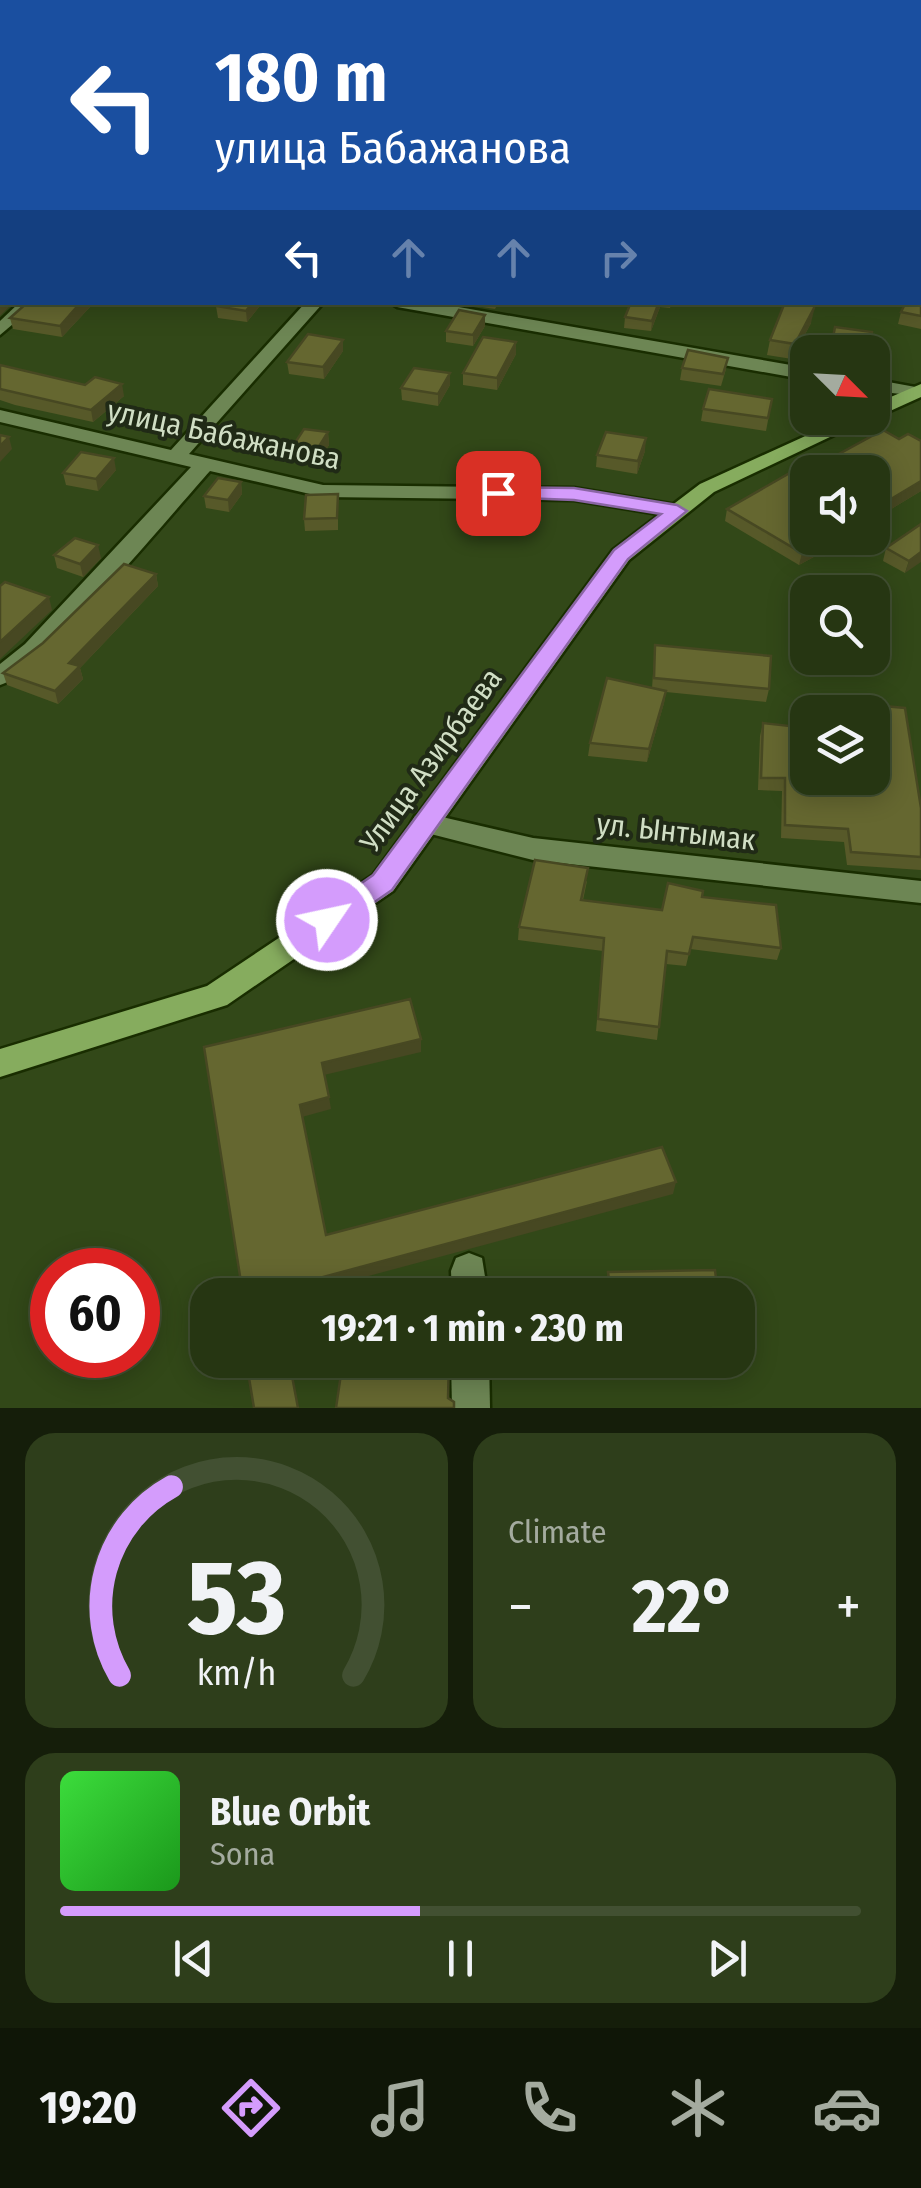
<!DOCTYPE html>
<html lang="en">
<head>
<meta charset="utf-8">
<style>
	:root { --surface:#263612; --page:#2e3e1b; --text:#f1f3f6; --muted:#a4ab9f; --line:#425032; --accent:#d49cfc }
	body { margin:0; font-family:"Fira Sans Condensed",sans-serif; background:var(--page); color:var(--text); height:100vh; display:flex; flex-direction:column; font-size:38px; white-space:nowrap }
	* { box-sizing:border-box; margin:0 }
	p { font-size:32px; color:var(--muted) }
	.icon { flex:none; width:55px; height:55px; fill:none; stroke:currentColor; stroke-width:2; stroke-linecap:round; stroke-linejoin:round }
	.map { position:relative; height:1408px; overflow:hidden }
	.details { display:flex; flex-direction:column; gap:25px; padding:25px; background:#151e0a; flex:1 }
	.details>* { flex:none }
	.top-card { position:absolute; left:0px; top:0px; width:922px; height:305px; box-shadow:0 5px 25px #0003,0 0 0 2px var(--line); background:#1a4fa0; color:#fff; overflow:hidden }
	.needle { width:65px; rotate:114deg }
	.buttons { position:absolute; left:790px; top:335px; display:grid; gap:20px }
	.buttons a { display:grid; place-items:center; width:100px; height:100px; border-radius:20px; background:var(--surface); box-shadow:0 5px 25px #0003,0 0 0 2px var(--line); font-size:50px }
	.speed { position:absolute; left:30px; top:1248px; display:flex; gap:20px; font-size:50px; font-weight:700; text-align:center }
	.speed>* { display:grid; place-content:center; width:130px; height:130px; border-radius:50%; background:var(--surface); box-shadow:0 5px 25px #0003,0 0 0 2px var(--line); line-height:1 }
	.speed .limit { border:15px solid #d22; background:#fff; color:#111 }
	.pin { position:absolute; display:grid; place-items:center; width:85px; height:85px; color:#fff; margin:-42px; border-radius:20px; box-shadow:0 5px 15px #0006 }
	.me { position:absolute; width:110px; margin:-55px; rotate:56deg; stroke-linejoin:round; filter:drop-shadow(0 0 8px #0008) }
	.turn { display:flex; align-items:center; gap:35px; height:210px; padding:0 50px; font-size:45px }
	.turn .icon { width:130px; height:130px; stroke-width:2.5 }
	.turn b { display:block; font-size:70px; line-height:85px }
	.lanes { display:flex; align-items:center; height:95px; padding:0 50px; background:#0003; justify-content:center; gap:50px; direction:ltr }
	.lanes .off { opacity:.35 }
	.big { font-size:75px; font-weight:700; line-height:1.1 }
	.details .card { flex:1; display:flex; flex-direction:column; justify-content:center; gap:15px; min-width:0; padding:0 35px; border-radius:30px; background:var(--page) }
	.details .dial { align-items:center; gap:0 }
	.dial svg { height:260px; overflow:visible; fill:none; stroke:var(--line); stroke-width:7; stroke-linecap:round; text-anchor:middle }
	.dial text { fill:var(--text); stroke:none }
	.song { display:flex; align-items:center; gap:30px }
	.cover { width:120px; height:120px; border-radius:15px; background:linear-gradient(135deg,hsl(120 70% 55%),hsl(120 70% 35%)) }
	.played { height:10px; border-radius:5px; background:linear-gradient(90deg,var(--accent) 45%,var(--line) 45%) }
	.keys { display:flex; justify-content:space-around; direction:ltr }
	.heat { display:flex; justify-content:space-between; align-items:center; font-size:55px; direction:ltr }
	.details .tiles { flex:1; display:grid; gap:25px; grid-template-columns:1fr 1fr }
	.card:last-child { grid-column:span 2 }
	.trip { position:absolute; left:190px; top:1278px; width:565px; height:100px; border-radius:30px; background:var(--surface); box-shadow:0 5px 25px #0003,0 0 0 2px var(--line); font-weight:700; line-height:100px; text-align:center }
	.menu { display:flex; height:160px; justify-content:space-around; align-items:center; background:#0f1607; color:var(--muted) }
	.menu .icon { width:70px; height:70px }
	.menu .selected { color:var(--accent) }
	.menu b { font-size:45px; color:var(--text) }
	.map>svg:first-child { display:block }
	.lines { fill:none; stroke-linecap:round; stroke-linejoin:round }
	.minor-casing { stroke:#192d00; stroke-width:5 }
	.major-casing { stroke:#192d00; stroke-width:5 }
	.minor { fill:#6d8654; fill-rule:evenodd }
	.major { fill:#86ac5e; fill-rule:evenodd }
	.wall { fill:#575929 }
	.shaded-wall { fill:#474822 }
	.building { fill:#656730; stroke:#474822; stroke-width:2.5 }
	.route { fill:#d49cfc; stroke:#8a65a4; stroke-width:2.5 }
	.labels { text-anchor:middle; stroke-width:8; stroke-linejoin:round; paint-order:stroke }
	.street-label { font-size:30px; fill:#d0dec4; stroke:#202a16 }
</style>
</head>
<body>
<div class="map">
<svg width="921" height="1408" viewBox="0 0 921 1408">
	<rect width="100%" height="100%" fill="#324818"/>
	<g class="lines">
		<g class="minor-casing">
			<g id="minor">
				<polygon points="343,0 369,0 371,2 345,2"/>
				<polygon points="771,0 832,0 834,2 773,2"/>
				<rect x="920" y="3" width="1" height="8"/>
				<rect x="0" y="59" width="2" height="8"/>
				<rect x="920" y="72" width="1" height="8"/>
				<rect x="920" y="158" width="1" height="8"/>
				<rect x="920" y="261" width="1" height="10"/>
				<polygon points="20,302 39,302 0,335 0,321"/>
				<path d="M306,302H324L189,454L323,485L574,488L677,505L688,511L677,517L574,500L323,497L210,471C175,510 38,675 0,685V664L25,644L191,467L0,422V410L171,450Z"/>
				<polygon points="389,302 430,302 808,368 808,380 397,307"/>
				<polygon points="872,379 921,388 921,396 872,391"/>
				<polygon points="425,813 533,838 921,881 921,903 533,860 415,830 411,823 415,816"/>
				<polygon points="469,1253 482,1258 488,1295 452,1295 451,1271 456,1258"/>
				<polygon points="451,1360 489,1360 490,1408 452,1408"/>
			</g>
		</g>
		<g class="major-casing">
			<g id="major">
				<polygon points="921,384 921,397 879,416 871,418 872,405"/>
				<polygon points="845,418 870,418 714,492 629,560 393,891 227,1005 0,1077 0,1049 207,986 373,875 613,550 700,484"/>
			</g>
		</g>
		<use href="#minor" class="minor"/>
		<use href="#major" class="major"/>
	</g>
	<g class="wall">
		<polygon points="209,0 336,0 332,2 234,2"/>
		<polygon points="921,272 921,329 898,324 901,312"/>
		<polygon points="28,302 89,302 90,307 62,337 13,329 10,318"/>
		<polygon points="263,302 247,322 218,318 216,306"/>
		<polygon points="469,302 499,302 495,309 469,305"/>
		<polygon points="631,302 672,302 670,308 660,307 651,331 624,328 625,317"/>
		<polygon points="783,309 811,323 792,359 767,355 770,340"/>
		<polygon points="485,326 473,346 446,342 446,331"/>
		<polygon points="835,327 869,352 830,352"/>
		<polygon points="343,340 343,351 324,379 289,374 287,362"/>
		<polygon points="516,342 516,354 497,390 463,385 463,373"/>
		<polygon points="0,365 124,396 93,422 15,405 0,400"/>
		<polygon points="682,368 726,369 721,386 680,380"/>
		<polygon points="450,373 450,385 438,406 402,400 401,388"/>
		<polygon points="772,399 766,431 701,421 703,409"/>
		<polygon points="328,432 329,445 316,465 292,461 291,449"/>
		<polygon points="899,439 921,441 921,491 873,520 872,472 808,472 821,553 799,565 725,521 727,509 802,474"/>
		<polygon points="645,451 637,474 596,467 597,455"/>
		<polygon points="116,470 98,491 66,485 63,473"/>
		<polygon points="241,482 242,494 229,512 206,508 204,496"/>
		<polygon points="338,494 338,530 305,531 304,519"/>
		<polygon points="921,524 905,573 883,561 886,548"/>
		<polygon points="54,555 101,558 83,577 57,568"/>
		<polygon points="156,574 158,586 80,668 83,679 58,704 7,685 3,673"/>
		<polygon points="655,645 769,689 766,702 666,692 664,703 647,762 588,756 590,743 652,688"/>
		<polygon points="829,701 905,708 921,808 921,870 847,865 844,842 781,838 782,791 758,790 760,736 763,723 808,728 808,778 872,778 872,712 826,712"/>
		<polygon points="587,881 583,900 662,910 702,897 781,948 777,960 690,949 686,966 666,964 657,1040 596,1031 603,951 518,940 519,927"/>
		<polygon points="608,1272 718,1295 608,1295 607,1282"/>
	</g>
	<g class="shaded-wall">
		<polygon points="0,0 15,0 11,2 2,2 2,8 0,10"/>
		<polygon points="322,0 336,0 332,2 318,2"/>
		<polygon points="2,299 2,302 14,302 0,316 0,302"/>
		<polygon points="81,302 89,302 90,307 62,337 60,326"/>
		<polygon points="253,302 263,302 247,322 246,311"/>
		<polygon points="659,302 660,302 660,307 651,331 652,321"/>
		<polygon points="816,302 811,323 792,359 795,344"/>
		<polygon points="485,315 485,326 473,346 473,335"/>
		<polygon points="343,340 343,351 324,379 323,367"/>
		<polygon points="516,342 516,354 497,390 497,378"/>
		<polygon points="450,373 450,385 438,406 438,394"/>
		<polygon points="122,384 124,396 93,422 91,410"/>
		<polygon points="328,432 329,445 316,465 315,453"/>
		<polygon points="9,437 12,449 0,462 0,446"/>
		<polygon points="646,438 645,451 637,474 638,461"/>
		<polygon points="114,458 116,470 98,491 96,479"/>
		<polygon points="921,481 921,491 873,520 876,508"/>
		<polygon points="241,482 242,494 229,512 228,500"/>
		<polygon points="824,540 821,553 799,565 802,553"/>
		<polygon points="98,545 101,558 83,577 80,564"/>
		<polygon points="921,552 921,562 905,573 909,561"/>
		<polygon points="156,574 158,586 80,668 83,679 58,704 55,691 69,663"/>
		<polygon points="49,597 52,610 0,659 0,642"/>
		<polygon points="666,691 664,703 647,762 649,749"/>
		<polygon points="421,1039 421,1052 324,1075 322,1063"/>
		<polygon points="329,1097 331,1109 302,1117 300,1105"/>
		<polygon points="676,1182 673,1194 298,1295 276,1295 275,1290"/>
	</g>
	<g class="building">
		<polygon points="696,0 743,0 766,2 694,2"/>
		<polygon points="811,0 838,0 836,2 810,2"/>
		<polygon points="868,0 901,0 901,2 867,2"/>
		<polygon points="0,111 2,111 2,168 0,170"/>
		<polygon points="2,236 2,253 0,255 0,242 2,242"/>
		<polygon points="921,272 921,316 901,312 906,302 920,302"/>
		<polygon points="0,282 2,282 2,299 0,302"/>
		<polygon points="28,302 81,302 60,326 10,318"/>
		<polygon points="220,302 253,302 246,311 216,306"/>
		<polygon points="631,302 659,302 652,321 625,317"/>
		<polygon points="785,302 815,302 814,308 795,344 770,340"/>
		<polygon points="459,310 485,315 473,335 446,331"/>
		<polygon points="835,327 872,332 869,352 831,348"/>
		<polygon points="308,334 343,340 323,367 287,362"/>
		<polygon points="483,337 516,342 497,378 463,373"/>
		<polygon points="688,350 728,358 723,374 682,368"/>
		<polygon points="0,365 85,385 95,377 122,384 91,410 0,389"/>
		<polygon points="414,368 450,373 438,394 401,388"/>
		<polygon points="709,389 772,399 768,418 703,409"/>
		<polygon points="304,429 328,432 315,453 291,449"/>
		<polygon points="883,430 899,439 908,434 921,441 921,481 876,508 872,506 872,472 808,472 808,538 819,538 824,540 802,553 727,509 795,470 802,474"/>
		<polygon points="606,432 646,438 638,461 597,455"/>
		<polygon points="0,435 9,437 0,446"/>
		<polygon points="81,452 114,458 96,479 63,473"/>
		<polygon points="218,478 241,482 228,500 204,496"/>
		<polygon points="338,494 337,518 304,519 306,495"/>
		<polygon points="921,524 921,552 909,561 886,548"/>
		<polygon points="75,538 98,545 80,564 54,555"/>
		<polygon points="124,564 156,574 69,663 80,666 55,691 3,673 43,643"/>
		<polygon points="5,582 49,597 0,642 0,586"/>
		<polygon points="655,645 771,656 769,689 654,678"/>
		<polygon points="607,678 666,691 649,749 590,743"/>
		<polygon points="829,701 905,708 921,808 921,857 851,852 848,829 785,825 785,778 761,778 763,723 808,728 808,778 872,778 872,712 829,712"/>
		<polygon points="535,860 588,868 581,900 662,910 668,883 703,891 702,897 776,905 781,948 693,937 689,954 667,951 659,1027 598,1019 604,938 519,927"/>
		<polygon points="410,999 421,1039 322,1063 329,1097 300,1105 326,1235 662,1147 676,1182 275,1290 276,1295 243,1295 204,1047"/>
		<polygon points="715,1270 718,1295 611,1295 608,1272"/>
		<polygon points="246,1360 289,1360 298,1408 254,1408"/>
		<polygon points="364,1360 449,1360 448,1398 454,1402 454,1408 336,1408 342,1367"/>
	</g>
	<polygon class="route" points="498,487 574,488 677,505 687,511 628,559 392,890 337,928 327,931 318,928 314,920 318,913 373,875 614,550 661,514 574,500 491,497 489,493"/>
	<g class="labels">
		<g class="street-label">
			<text transform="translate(224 435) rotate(12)" y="10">улица Бабажанова</text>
			<text transform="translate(431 760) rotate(-54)" y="10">Улица Азирбаева</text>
			<text transform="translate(676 832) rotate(6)" y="10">ул. Ынтымак</text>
		</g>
	</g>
</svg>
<div class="buttons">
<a><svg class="needle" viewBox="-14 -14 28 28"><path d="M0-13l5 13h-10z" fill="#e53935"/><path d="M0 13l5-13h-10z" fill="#a4ab9f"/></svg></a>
<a><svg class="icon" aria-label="sound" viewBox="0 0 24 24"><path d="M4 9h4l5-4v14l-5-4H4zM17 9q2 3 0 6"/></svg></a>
<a><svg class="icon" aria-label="search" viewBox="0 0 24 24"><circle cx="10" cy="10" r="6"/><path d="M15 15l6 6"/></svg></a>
<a><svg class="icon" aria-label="layers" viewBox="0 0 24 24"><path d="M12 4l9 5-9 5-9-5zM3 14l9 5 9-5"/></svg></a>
</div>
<div class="speed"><div class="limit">60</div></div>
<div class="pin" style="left:498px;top:493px;background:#d93025"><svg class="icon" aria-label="arrive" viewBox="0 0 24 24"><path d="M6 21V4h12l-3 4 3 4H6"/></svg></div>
<svg class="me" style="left:327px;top:920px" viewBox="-20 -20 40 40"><circle r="17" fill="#d49cfc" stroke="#fff" stroke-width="3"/><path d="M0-11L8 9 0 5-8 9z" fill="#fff"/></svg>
<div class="trip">19:21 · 1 min · 230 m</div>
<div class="top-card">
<div class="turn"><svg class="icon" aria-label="left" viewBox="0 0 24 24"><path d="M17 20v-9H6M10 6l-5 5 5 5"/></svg><div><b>180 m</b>улица Бабажанова</div></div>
<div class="lanes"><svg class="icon" aria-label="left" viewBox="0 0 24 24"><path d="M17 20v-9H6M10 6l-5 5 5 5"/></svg><svg class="icon off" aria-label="ahead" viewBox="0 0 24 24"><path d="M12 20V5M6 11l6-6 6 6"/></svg><svg class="icon off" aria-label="ahead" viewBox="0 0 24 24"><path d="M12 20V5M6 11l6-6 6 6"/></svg><svg class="icon off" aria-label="right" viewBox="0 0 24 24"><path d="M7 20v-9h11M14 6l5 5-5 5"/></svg></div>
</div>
</div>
<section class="details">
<div class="tiles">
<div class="card dial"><svg viewBox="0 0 100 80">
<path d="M14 69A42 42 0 1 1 86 69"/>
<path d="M14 69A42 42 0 0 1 30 11" stroke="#d49cfc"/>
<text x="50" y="56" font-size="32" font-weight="700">53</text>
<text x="50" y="72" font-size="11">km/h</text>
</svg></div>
<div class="card"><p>Climate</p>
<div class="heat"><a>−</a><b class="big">22°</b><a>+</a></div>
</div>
<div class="card">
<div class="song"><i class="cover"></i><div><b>Blue Orbit</b><p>Sona</p></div></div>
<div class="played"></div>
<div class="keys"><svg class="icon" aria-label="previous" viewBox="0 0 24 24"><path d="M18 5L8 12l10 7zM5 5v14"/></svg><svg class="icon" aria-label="pause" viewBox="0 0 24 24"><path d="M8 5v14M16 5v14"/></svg><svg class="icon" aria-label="next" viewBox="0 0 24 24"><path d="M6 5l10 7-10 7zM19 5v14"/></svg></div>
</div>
</div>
</section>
<nav class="menu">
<b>19:20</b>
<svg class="icon selected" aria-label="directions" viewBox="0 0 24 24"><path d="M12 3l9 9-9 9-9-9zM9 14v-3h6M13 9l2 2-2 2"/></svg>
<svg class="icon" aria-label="music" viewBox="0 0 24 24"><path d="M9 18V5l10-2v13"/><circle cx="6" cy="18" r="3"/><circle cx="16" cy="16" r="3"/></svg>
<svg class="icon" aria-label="phone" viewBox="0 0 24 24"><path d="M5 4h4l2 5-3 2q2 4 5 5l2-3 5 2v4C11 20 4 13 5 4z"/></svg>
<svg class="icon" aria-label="climate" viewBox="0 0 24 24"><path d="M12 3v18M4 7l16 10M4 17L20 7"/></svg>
<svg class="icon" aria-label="car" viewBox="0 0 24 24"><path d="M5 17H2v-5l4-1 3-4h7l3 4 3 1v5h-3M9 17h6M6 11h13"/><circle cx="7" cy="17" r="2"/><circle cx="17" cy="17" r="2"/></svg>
</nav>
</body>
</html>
